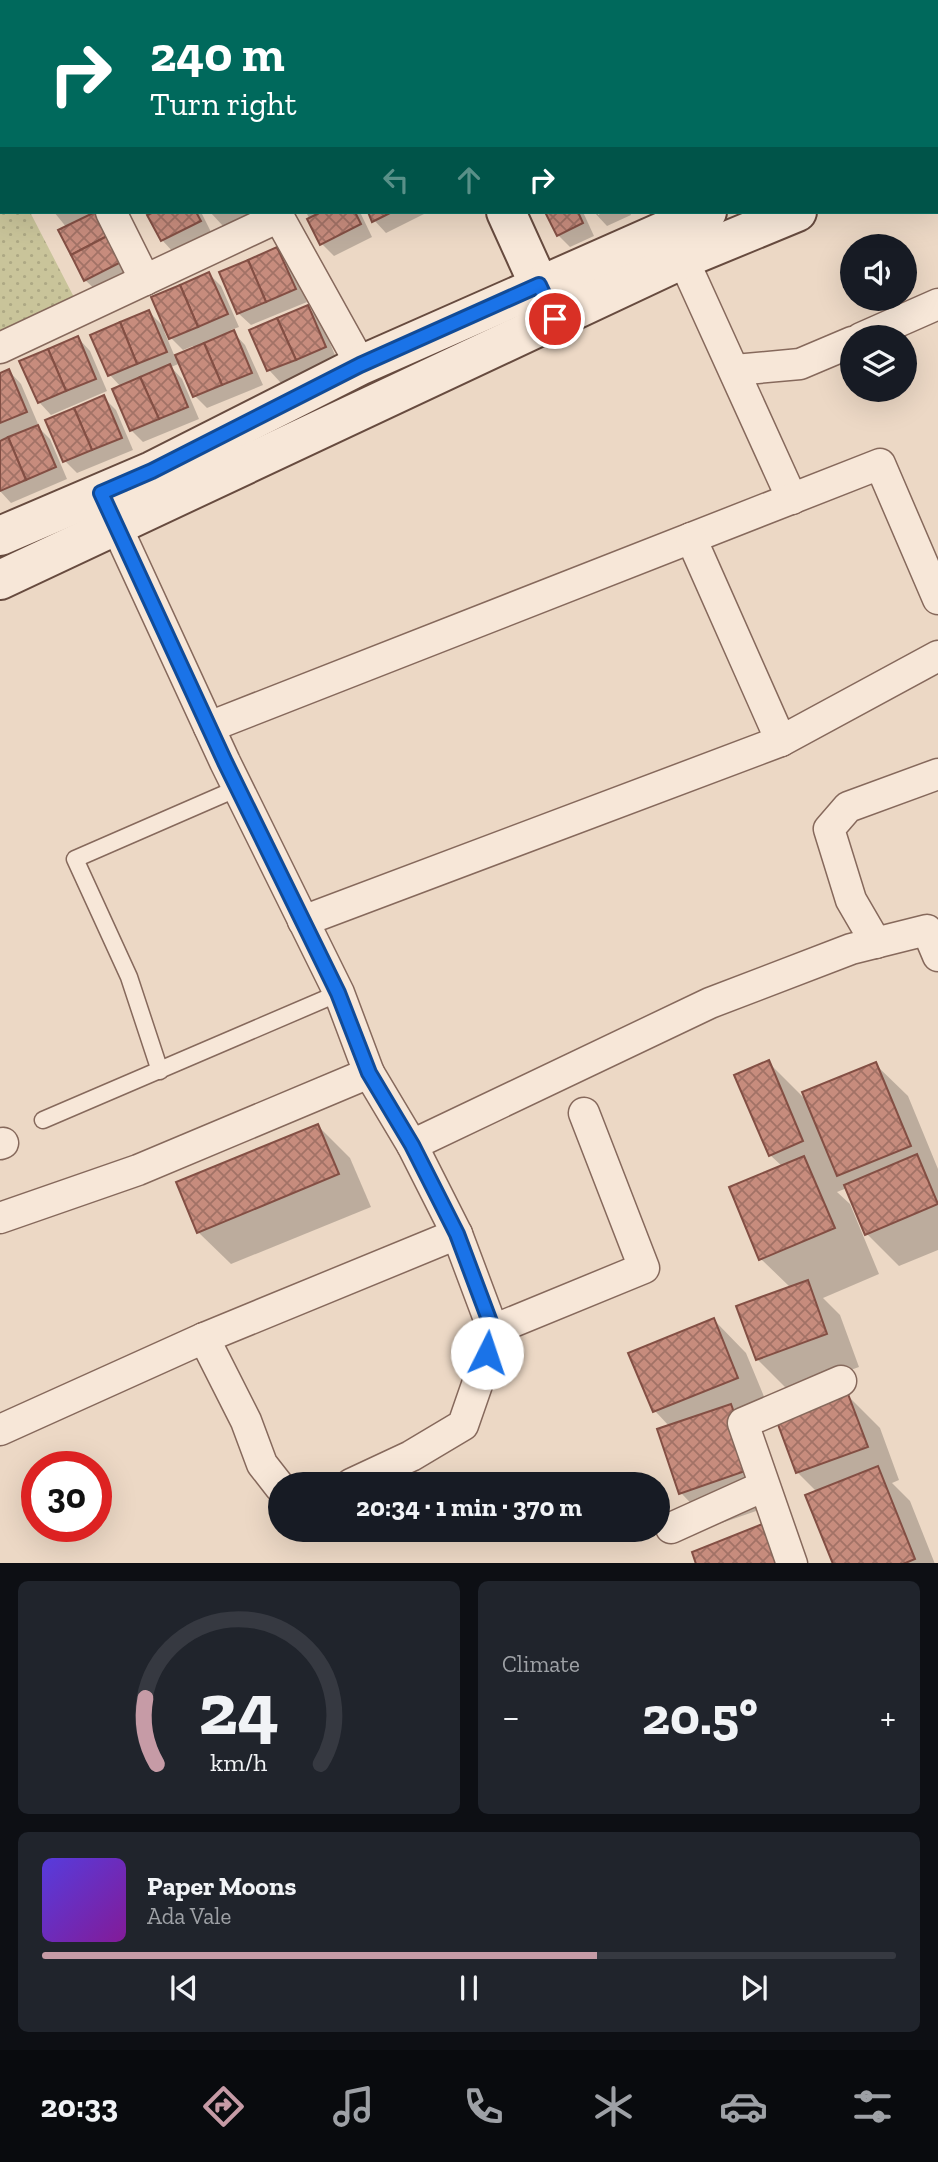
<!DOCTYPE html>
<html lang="en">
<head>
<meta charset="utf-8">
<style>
	:root { --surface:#171b24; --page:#20242c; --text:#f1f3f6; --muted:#9ea1a6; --line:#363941; --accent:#c69ba6 }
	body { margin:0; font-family:"Zilla Slab",serif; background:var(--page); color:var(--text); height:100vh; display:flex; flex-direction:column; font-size:26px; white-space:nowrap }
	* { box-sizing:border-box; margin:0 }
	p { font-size:23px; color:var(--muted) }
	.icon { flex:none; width:38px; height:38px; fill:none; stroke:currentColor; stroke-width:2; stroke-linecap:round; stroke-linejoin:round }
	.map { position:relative; height:1563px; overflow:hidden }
	.panel { display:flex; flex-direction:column; gap:18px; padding:18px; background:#0d0f14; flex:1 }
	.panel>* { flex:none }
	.guide { position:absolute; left:0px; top:0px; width:938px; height:214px; box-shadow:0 7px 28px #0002; background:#00695c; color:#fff; overflow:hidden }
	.tools { position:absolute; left:840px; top:234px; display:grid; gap:14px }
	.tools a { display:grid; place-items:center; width:77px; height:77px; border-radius:50%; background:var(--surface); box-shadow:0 7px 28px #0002; font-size:35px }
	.speed { position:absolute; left:21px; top:1451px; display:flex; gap:14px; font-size:35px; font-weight:700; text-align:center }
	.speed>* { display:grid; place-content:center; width:91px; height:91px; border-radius:50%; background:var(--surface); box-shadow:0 7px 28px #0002; line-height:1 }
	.speed .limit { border:10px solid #d22; background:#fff; color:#111 }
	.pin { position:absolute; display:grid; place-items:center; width:60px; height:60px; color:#fff; margin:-30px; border:4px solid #fff; border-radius:50%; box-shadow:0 2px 7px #0007 }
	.me { position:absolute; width:77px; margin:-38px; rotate:4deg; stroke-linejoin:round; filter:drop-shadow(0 0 5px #0008) }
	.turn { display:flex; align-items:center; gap:24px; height:147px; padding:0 35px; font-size:32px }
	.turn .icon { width:91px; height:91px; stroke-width:2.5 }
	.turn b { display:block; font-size:49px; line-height:60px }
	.lanes { display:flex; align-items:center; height:66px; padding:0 35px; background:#0003; justify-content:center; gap:35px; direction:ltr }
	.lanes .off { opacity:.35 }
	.big { font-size:52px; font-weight:700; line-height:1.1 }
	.panel .card { flex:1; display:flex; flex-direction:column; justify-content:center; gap:10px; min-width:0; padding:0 24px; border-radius:10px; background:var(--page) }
	.panel .dial { align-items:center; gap:0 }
	.dial svg { height:182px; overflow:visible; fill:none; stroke:var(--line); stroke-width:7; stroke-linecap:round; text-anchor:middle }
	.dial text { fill:var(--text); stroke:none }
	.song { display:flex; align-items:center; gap:21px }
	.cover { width:84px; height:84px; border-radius:10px; background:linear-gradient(135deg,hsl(250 70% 55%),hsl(290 70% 35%)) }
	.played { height:7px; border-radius:4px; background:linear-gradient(90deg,var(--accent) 65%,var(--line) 65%) }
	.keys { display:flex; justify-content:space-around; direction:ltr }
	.heat { display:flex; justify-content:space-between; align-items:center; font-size:38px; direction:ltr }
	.panel .tiles { flex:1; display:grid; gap:18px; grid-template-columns:1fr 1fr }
	.card:last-child { grid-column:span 2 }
	.trip { position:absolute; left:268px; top:1472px; width:402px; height:70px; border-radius:35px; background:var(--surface); box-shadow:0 7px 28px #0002; font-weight:700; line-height:70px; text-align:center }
	.menu { display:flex; height:112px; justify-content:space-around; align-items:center; background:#090b0e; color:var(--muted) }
	.menu .icon { width:49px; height:49px }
	.menu .on { color:var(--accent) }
	.menu b { font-size:32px; color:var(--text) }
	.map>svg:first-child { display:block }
	.park { fill:url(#park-dots) }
	.shadow { fill:#0003; fill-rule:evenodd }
	.building { fill:url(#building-cross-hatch); stroke:#834f44; stroke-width:2 }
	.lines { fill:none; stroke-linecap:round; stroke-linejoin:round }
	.lane-casing { stroke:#86695c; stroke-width:19 }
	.street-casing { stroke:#86695c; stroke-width:33 }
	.secondary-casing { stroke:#674b3f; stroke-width:42 }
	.lane { stroke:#f7e7d8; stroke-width:16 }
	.street { stroke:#f7e7d8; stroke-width:30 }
	.secondary { stroke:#f7e7d8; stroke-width:38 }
	.route-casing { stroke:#114b97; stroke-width:18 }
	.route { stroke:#1a73e8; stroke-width:12 }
</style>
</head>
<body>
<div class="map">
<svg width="938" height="1564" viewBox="0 0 938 1564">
	<defs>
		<pattern id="park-dots" width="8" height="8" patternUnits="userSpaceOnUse" patternTransform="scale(1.75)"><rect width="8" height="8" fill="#c9c49a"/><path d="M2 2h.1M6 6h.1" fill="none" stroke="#ada884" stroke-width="1.8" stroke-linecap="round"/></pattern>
		<pattern id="building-cross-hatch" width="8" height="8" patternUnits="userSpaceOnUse" patternTransform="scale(1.75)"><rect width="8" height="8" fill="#c78c7d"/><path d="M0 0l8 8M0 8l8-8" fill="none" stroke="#a27266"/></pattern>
	</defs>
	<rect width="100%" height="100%" fill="#ecd8c5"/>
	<polygon class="park" points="0,154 2,212 30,212 77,303 0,337"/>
	<g class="shadow">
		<polygon points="102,0 156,0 157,2 104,2"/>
		<polygon points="450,0 486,0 487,2 451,2"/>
		<polygon points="499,0 570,0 570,2 500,2"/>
		<polygon points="577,0 651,0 652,2 578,2"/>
		<polygon points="660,0 732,0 733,2 661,2"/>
		<polygon points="781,0 808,0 810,2 777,2"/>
		<polygon points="823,0 894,0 895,2 824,2"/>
		<polygon points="54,212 102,212 136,273 98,292 85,280 67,228"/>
		<polygon points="148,212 201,212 212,234 174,253 162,240"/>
		<polygon points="210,212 254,212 224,227"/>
		<polygon points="306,212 360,212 372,237 334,256 322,244"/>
		<polygon points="369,212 423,212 424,214 386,233 374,220"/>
		<polygon points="547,212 583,212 594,236 570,247 558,235"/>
		<polygon points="594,212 598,212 598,215 604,212 630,212 631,215 607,226"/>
		<polygon points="277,249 289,261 307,302 251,325 238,313"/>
		<path d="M209,274L221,286L239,327L231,330L245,345L263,385L207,408L195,396L181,363L171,367L182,379L199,419L143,442L131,430L121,387L110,375L93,335L149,312L167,330ZM164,331L183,350L193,346L194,349L175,357Z"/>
		<polygon points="307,307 320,319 337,360 281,383 269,370 252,331"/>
		<polygon points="78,338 90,351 107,391 51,415 39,402"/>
		<polygon points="9,371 21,384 38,424 36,425 50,439 67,479 11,503 0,491 0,375"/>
		<polygon points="103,397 116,410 133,450 77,473 65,461"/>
		<polygon points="768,1062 809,1103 875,1064 908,1096 938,1169 938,1250 899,1266 867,1234 847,1188 837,1192 850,1204 879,1274 823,1298 840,1315 859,1367 790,1392 757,1359 791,1288 761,1259 783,1167 770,1155"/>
		<polygon points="318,1126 350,1158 371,1207 231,1264 198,1232"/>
		<polygon points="714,1320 746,1353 770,1411 745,1420 785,1501 713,1526 681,1493 670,1427 655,1411"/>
		<polygon points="848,1396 880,1428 899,1480 892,1483 910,1501 935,1564 834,1564 817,1492 797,1472"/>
	</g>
	<g class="building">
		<polygon points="41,0 84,0 84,2 37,2"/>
		<polygon points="208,0 260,0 261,2 209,2"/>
		<polygon points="276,0 327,0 328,2 277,2"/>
		<polygon points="95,212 100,212 111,234 71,255 58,230"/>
		<polygon points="154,212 196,212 201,221 161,241 147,215"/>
		<polygon points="321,212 355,212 361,224 320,245 307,219"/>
		<polygon points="368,212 392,212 372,222"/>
		<polygon points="545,212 578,212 583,223 557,236"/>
		<polygon points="111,234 125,260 84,281 71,255"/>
		<polygon points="277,247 296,289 266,302 248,260"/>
		<polygon points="248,260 266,302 237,314 219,272"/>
		<polygon points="209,272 228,314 198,327 180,285"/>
		<polygon points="180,285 198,327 169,339 151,297"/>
		<polygon points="308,305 326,347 296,360 277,318"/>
		<polygon points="149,310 167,352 137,364 120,322"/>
		<polygon points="277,318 296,360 267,371 249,330"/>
		<polygon points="120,322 137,364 108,376 90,335"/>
		<polygon points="234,330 252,373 222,385 204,343"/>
		<polygon points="78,336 96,379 66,391 48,349"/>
		<polygon points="204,343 222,385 193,397 175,355"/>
		<polygon points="48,349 66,391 38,403 19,361"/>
		<polygon points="170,364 188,407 159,419 140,377"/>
		<polygon points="9,369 27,412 0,423 0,373"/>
		<polygon points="140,377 159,419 130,431 112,389"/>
		<polygon points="104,395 122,438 92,450 74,408"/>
		<polygon points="74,408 92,450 63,462 45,420"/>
		<polygon points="38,425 56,467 26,480 8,437"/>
		<polygon points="8,437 26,480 0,491 0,441"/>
		<polygon points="769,1060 803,1141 769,1156 734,1075"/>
		<polygon points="876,1062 911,1146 837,1176 802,1092"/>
		<polygon points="318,1124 339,1174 197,1233 176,1182"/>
		<polygon points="917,1154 938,1204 865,1235 844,1185"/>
		<polygon points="804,1156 835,1228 759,1260 729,1187"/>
		<polygon points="808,1280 827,1334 756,1360 736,1306"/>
		<polygon points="714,1318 738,1378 653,1412 628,1353"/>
		<polygon points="848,1394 868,1447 796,1473 776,1419"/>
		<polygon points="731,1404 754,1468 679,1494 657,1429"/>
		<polygon points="878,1466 915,1559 903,1564 833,1564 805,1495"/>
		<polygon points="765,1523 781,1564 696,1564 692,1552"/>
	</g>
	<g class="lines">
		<g class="lane-casing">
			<g id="lane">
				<polyline points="160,1071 129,977 75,859 238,788"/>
				<polyline points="43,1120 339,993"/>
			</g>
		</g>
		<g class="street-casing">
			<g id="street">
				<polyline points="166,0 167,2"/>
				<polyline points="22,2 25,0"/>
				<polyline points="737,2 741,0"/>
				<polyline points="0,12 2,11"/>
				<polyline points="111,212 145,280"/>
				<polyline points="276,212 361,365"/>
				<polyline points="683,259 792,499"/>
				<polyline points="861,338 938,304"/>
				<polyline points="0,348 279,217"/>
				<polyline points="735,370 800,364 852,342"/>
				<polyline points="209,727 880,464 938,599"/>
				<polyline points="781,741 938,656"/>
				<polyline points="303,921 781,741 691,538"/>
				<polyline points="876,943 851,900 829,829 848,807 938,774"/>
				<polyline points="369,1073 412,1145 710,1003 851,949 927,930 938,956"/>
				<polyline points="0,1144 3,1143"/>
				<polyline points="0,1218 138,1170 369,1073 339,993 225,762 107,506"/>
				<polyline points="493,1330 644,1268 584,1113"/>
				<polyline points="204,1338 246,1421 262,1464 280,1487"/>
				<polyline points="0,1430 204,1338 457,1234"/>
				<polyline points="351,1484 411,1456 463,1425 480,1376 493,1330 457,1234 412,1145"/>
				<polyline points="671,1528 764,1486"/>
				<polyline points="792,1564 743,1423 841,1381"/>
			</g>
		</g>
		<g class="secondary-casing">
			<g id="secondary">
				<polyline points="410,0 411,2"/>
				<polyline points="936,112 938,111"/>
				<polyline points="936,154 938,153"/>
				<polyline points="506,212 550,309"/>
				<polyline points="0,536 152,471 361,365 707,212"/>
				<polyline points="0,580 683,259 797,212"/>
			</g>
		</g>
		<use href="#lane" class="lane"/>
		<use href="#street" class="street"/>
		<use href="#secondary" class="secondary"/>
	</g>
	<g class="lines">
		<g class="route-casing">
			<polyline id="route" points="487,1353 493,1330 457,1234 412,1145 369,1073 338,993 225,762 101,493 152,471 360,365 539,285 555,319"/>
		</g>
		<use href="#route" class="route"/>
	</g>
</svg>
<div class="tools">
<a><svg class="icon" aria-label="sound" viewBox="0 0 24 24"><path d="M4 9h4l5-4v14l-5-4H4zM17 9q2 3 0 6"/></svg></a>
<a><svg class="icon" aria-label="layers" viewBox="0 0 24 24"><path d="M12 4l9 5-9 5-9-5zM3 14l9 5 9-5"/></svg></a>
</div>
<div class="speed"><div class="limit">30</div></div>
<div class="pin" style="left:555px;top:319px;background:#d93025"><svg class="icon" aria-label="arrive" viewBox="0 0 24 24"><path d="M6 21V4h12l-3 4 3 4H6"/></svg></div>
<svg class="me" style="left:487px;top:1353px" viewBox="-20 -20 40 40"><circle r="19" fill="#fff"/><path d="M0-13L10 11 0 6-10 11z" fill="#1a73e8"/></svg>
<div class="trip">20:34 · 1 min · 370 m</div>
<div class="guide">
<div class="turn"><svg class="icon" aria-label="right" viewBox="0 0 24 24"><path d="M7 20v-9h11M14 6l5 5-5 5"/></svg><div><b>240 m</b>Turn right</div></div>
<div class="lanes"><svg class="icon off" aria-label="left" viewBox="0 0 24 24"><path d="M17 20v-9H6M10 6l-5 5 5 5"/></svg><svg class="icon off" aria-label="ahead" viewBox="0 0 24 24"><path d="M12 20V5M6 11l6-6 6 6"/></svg><svg class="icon" aria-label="right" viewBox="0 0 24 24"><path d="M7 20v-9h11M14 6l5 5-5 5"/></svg></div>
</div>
</div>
<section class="panel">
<div class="tiles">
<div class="card dial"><svg viewBox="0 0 100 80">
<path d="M14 69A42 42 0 1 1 86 69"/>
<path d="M14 69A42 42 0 0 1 9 40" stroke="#c69ba6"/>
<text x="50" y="56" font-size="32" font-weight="700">24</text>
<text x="50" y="72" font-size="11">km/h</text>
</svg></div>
<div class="card"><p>Climate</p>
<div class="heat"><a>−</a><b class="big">20.5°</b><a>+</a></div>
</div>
<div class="card">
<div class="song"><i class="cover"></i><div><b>Paper Moons</b><p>Ada Vale</p></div></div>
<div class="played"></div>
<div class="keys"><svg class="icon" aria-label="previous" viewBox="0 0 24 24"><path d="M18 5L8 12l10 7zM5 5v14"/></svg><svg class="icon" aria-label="pause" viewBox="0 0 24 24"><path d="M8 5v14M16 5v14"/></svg><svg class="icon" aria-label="next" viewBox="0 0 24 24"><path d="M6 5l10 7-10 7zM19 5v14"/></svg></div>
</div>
</div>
</section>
<nav class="menu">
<b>20:33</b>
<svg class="icon on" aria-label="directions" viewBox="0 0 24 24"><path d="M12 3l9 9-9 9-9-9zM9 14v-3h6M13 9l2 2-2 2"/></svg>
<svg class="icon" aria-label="music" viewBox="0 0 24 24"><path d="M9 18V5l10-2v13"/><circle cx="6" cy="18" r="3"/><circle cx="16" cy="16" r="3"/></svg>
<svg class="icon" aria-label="phone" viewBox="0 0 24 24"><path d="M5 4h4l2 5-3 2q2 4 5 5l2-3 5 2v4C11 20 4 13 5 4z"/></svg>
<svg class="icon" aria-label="climate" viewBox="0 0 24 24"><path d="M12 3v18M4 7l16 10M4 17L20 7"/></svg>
<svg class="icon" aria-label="car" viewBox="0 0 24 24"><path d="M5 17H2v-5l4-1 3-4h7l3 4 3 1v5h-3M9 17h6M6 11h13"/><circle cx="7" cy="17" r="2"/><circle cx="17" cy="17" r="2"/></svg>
<svg class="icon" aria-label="filters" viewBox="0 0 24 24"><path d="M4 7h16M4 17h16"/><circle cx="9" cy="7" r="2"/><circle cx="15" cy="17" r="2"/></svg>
</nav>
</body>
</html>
